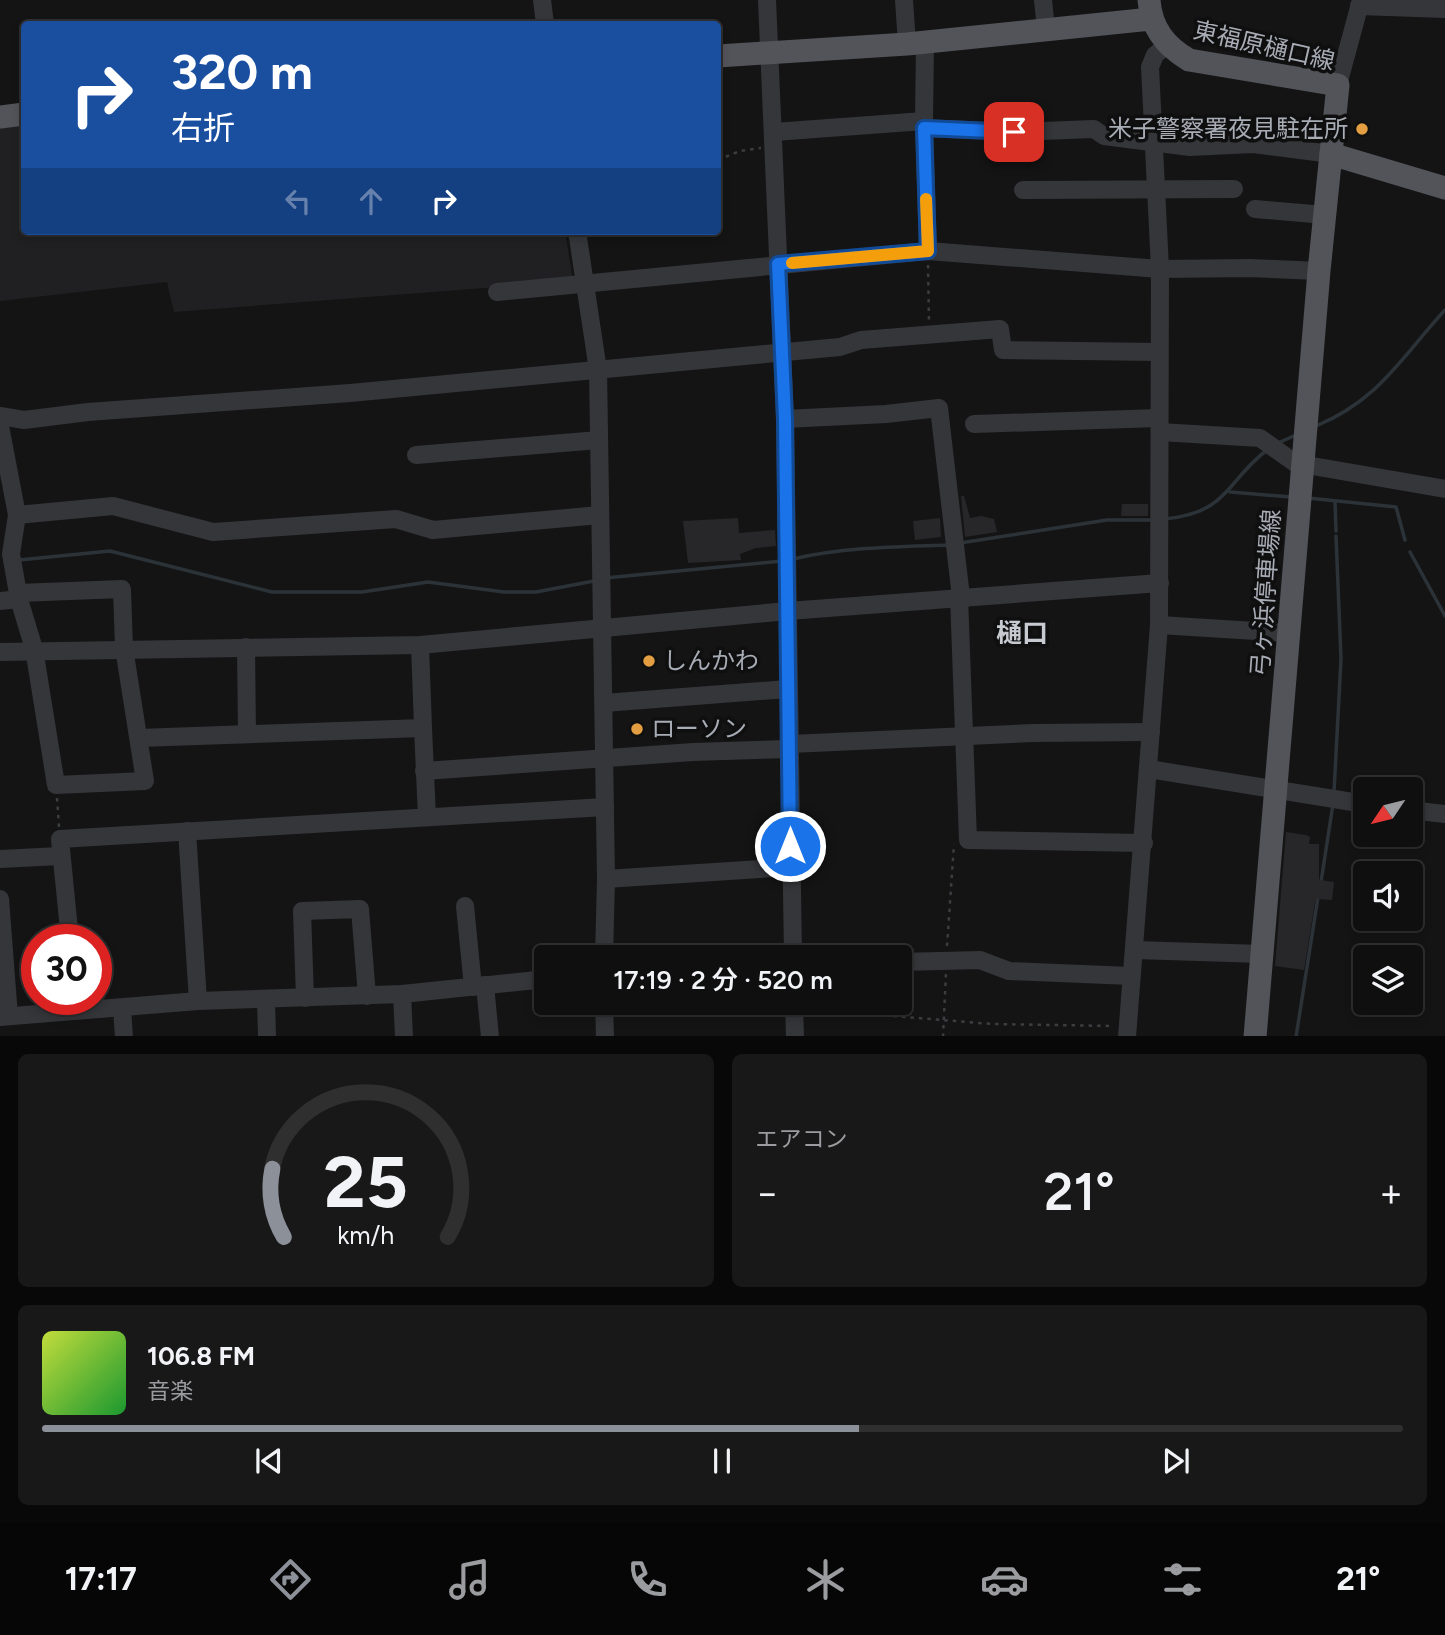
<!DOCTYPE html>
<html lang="ja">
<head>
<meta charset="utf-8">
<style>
	:root { --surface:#0f0f10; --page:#181819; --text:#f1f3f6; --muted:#9b9c9f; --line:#2f2f30; --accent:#8c9099 }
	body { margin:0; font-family:Figtree,"Noto Sans JP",sans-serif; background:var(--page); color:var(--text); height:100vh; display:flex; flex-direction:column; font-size:26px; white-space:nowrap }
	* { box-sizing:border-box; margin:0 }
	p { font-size:23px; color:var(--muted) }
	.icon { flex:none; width:38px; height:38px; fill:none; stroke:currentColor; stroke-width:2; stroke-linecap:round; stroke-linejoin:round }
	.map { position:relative; height:1036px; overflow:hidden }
	.sheet { display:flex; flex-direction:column; gap:18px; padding:18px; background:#080809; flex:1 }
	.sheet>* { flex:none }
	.hud { position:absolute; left:21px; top:21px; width:700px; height:214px; border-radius:7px; box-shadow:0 4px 10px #0003,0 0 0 2px var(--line); background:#1a4fa0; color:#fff; overflow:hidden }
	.needle { width:46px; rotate:235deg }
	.fabs { position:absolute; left:1353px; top:777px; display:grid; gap:14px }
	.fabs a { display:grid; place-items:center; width:70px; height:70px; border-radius:7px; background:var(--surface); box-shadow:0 4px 10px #0003,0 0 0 2px var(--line); font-size:35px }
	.speed { position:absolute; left:21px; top:924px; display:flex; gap:14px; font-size:35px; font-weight:700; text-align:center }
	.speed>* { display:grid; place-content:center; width:91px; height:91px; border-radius:50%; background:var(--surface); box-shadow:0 4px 10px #0003,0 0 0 2px var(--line); line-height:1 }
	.speed .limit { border:10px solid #d22; background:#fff; color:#111 }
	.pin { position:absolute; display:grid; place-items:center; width:60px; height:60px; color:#fff; margin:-30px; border-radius:14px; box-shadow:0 4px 10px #0006 }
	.me { position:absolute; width:77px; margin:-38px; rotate:0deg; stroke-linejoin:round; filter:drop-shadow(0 0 5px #0008) }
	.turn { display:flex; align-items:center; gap:24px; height:147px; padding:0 35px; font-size:32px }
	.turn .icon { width:91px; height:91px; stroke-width:2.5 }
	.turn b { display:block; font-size:49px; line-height:60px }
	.lanes { display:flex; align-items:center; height:66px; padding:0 35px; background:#0003; justify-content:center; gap:35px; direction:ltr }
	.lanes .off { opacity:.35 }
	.big { font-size:52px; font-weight:600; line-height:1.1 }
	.sheet .tile { flex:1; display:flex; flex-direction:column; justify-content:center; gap:10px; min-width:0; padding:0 24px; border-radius:10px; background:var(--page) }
	.sheet .dial { align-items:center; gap:0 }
	.dial svg { height:182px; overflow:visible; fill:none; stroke:var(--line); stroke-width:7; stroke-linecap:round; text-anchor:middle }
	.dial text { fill:var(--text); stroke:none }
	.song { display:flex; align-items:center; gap:21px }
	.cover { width:84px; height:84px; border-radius:10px; background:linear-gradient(135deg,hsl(70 70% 55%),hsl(130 70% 35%)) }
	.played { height:7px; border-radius:4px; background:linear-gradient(90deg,var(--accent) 60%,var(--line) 60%) }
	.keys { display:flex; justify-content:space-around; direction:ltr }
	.heat { display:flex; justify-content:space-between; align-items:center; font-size:38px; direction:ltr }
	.sheet .tiles { flex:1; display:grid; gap:18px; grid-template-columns:1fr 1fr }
	.tile:last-child { grid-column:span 2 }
	.trip { position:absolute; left:534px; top:945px; width:378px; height:70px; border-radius:7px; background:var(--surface); box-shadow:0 4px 10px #0003,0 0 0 2px var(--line); font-weight:600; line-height:70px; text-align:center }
	.dock { display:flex; height:112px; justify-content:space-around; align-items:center; background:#060606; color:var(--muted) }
	.dock .icon { width:49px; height:49px }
	.dock .current { color:var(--accent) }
	.dock b { font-size:32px; color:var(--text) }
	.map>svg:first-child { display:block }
	.built { fill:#202022 }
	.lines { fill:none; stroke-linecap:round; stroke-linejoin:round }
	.stream { stroke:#2b3338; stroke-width:3.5 }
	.building { fill:#272729 }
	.path { stroke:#3b3d41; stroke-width:2.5; stroke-dasharray:3.5 5; stroke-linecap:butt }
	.minor { stroke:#35363a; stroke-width:18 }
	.major { stroke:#525459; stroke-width:23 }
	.route-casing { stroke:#114b97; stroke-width:18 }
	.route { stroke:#1a73e8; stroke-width:12 }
	.slow { stroke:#f59e0b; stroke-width:12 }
	.poi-dot { fill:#e29e40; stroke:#0f0f10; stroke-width:2.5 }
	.labels { text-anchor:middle; stroke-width:7; stroke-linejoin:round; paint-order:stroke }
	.street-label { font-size:24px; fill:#a7acb5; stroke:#0f0f10 }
	.poi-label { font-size:24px; fill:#a7acb5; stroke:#0f0f10; text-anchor:start }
	.neighbourhood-label { font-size:26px; font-weight:bold; fill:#c7cbd1; stroke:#0f0f10 }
</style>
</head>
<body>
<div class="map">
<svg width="1445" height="1037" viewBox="0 0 1445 1037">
	<rect width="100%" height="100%" fill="#141415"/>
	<polygon class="built" points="24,123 24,231 565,231 573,281 174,312 167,282 0,301 0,126"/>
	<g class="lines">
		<g class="stream">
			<path d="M1316,426C1379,400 1401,358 1445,310"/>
			<polyline points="1278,443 1296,435"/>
			<polyline points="1230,492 1291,497"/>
			<polyline points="1308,498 1396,507 1405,540"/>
			<polyline points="1335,501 1336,531"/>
			<path d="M1164,519C1229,513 1225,482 1267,450"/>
			<polyline points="960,543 1107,520 1153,520"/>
			<polyline points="1410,552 1445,616"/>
			<path d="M793,559C844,547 897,547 949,545"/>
			<polyline points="19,560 110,551 272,592 362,592 428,582 504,592 536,592 594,581"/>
			<polyline points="605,578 782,561"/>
			<polyline points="1334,792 1341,659 1336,536"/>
			<polyline points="1321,882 1333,804"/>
			<polyline points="1296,1037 1318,897"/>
		</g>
	</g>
	<g class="building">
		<polygon points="961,496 964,496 970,518 981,516 994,519 997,532 965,537"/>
		<polygon points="1122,504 1148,504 1148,516 1121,516"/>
		<polygon points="738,518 739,533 775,530 776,546 756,548 740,554 741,560 688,563 683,521"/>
		<polygon points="940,518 941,537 915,540 913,521"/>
		<polygon points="1286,832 1306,835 1310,837 1309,844 1319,844 1319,880 1334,882 1332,900 1317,899 1315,902 1304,970 1275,966"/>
	</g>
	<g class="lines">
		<g class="path">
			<polyline points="718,160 740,151 761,148"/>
			<polyline points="928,265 929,321"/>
			<polyline points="57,798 59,827"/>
			<polyline points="947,946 954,844"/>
			<polyline points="868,1014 992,1024 1114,1026"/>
			<polyline points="943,1037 946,973"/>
		</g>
		<g class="minor">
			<polyline points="542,0 545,24"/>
			<polyline points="767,0 785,419 793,957"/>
			<polyline points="904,0 907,44"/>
			<polyline points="1043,0 1046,29"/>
			<polyline points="1359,6 1445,9"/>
			<polyline points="1338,85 1361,0"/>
			<polyline points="924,121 928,251"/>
			<polyline points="924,128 1014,132 1094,129 1104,136 1190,147 1253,144 1331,154"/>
			<polyline points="774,132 924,121 925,42"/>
			<polyline points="1023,190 1234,189"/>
			<polyline points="1255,209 1325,215"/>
			<polyline points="577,231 598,370 606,879 604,957"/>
			<polyline points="497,292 928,251 1160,269 1250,268 1319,271"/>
			<polyline points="0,416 24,420 88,412 350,393 840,347 861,340 1000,329 1003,350 1159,352"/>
			<polyline points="785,419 886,414 939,408 961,597"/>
			<polyline points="974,424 1159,418"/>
			<polyline points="0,426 17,515 11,554 19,599 34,649 56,785 145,781 124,648 122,589 18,593"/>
			<polyline points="1160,432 1260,438 1295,463 1445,489"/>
			<polyline points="416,455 599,440"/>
			<polyline points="17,515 113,506 213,532 396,519 433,530 600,515"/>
			<polyline points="959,597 968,840 1144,843"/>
			<polyline points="0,601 19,599"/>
			<polyline points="1159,625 1289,633"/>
			<polyline points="246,647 247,733"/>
			<polyline points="0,652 420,645 788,611 1160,583"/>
			<polyline points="604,703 788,689"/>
			<polyline points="423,728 427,817"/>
			<polyline points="139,738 423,728 420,645"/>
			<polyline points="790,744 1033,733 1151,732"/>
			<polyline points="1149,769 1365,804"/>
			<polyline points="424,771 693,752 790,749"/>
			<polyline points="1410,810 1445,814"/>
			<polyline points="187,831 198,1001"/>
			<polyline points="0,859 60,856"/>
			<polyline points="606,879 790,867"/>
			<polyline points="0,899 9,1016"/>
			<polyline points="465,906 473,987"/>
			<polyline points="70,940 60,839 605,807"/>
			<polyline points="1135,950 1262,954"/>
			<polyline points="900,962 980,960 1009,971 1131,976"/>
			<polyline points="485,985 490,1037"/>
			<polyline points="402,994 404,1037"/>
			<polyline points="305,998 302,911 360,909 367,996"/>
			<polyline points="266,999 267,1037"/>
			<polyline points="604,1003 605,1037"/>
			<polyline points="794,1003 795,1037"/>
			<polyline points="122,1008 124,1037"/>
			<polyline points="0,1017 198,1001 402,994 546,979"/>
			<polyline points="1127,1037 1159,625 1160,269 1150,67 1155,55 1168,44"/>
		</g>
		<g class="major">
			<path d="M1149,0C1151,28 1165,46 1189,60L1338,85L1319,271L1255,1037"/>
			<polyline points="718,56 907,44 1151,19"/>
			<polyline points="0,117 24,114"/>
			<polyline points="1331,154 1445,188"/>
		</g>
	</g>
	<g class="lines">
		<g class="route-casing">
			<polyline id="route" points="790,846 785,419 778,264 928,251 924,128 1014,132"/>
		</g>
		<use href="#route" class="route"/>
		<polyline class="slow" points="792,263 928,251 926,199"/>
	</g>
	<g class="poi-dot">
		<circle cx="1362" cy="129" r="7"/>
		<circle cx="649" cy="661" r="7"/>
		<circle cx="637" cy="729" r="7"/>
	</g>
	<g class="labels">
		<g class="street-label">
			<text transform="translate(1264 46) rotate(13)" y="8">東福原樋口線</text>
			<text transform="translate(1266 593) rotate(-86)" y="8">弓ヶ浜停車場線</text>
		</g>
		<g class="poi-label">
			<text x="1348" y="137" text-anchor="end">米子警察署夜見駐在所</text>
			<text x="663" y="669">しんかわ</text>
			<text x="651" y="737">ローソン</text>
		</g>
		<g class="neighbourhood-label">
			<text x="1022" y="642">樋口</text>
		</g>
	</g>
</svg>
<div class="fabs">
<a><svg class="needle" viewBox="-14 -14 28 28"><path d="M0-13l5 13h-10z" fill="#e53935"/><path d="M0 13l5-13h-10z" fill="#9b9c9f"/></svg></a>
<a><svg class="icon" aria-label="sound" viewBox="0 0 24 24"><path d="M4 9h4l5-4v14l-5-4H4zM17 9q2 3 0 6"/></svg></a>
<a><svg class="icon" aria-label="layers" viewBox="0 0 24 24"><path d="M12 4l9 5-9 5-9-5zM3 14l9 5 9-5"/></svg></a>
</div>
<div class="speed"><div class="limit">30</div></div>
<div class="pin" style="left:1014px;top:132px;background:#d93025"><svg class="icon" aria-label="arrive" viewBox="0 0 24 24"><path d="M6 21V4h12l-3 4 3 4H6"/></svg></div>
<svg class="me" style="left:790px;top:846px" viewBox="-20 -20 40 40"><circle r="17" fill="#1a73e8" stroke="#fff" stroke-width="3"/><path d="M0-11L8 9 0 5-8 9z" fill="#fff"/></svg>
<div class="trip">17:19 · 2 分 · 520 m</div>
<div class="hud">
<div class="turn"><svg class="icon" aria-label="right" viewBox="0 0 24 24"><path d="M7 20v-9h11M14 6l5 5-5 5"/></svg><div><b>320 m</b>右折</div></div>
<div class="lanes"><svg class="icon off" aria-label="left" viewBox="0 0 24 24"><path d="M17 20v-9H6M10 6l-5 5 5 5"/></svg><svg class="icon off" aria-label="ahead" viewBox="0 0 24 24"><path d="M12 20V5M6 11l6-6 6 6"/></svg><svg class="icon" aria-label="right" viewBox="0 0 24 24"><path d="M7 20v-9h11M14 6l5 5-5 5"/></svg></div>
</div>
</div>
<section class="sheet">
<div class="tiles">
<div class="tile dial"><svg viewBox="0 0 100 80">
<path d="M14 69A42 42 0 1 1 86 69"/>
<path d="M14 69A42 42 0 0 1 9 39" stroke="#8c9099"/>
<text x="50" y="56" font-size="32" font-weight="700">25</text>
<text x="50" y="72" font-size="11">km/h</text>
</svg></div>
<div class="tile"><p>エアコン</p>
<div class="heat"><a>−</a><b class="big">21°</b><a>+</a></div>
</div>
<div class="tile">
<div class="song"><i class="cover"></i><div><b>106.8 FM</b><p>音楽</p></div></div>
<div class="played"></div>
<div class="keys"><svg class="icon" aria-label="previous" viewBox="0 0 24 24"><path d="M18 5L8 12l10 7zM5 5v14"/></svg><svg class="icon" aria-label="pause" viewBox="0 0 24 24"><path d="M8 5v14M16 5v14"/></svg><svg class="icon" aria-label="next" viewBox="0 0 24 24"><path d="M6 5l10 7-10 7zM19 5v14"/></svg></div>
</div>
</div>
</section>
<nav class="dock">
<b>17:17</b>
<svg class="icon current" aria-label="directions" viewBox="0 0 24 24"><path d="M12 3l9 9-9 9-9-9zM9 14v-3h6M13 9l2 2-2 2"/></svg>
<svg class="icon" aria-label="music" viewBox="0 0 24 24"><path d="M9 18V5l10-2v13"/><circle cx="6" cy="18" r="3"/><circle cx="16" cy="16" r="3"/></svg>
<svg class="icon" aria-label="phone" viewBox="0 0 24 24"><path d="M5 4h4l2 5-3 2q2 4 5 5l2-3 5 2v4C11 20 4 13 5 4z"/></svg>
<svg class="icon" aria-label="climate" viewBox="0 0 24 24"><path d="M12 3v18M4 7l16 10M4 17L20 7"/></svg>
<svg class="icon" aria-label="car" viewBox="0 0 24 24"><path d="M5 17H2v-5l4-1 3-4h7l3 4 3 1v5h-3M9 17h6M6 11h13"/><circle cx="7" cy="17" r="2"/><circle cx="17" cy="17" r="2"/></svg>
<svg class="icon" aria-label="filters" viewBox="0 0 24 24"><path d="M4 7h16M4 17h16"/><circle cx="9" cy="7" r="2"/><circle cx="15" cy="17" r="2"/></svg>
<b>21°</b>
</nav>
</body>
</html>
